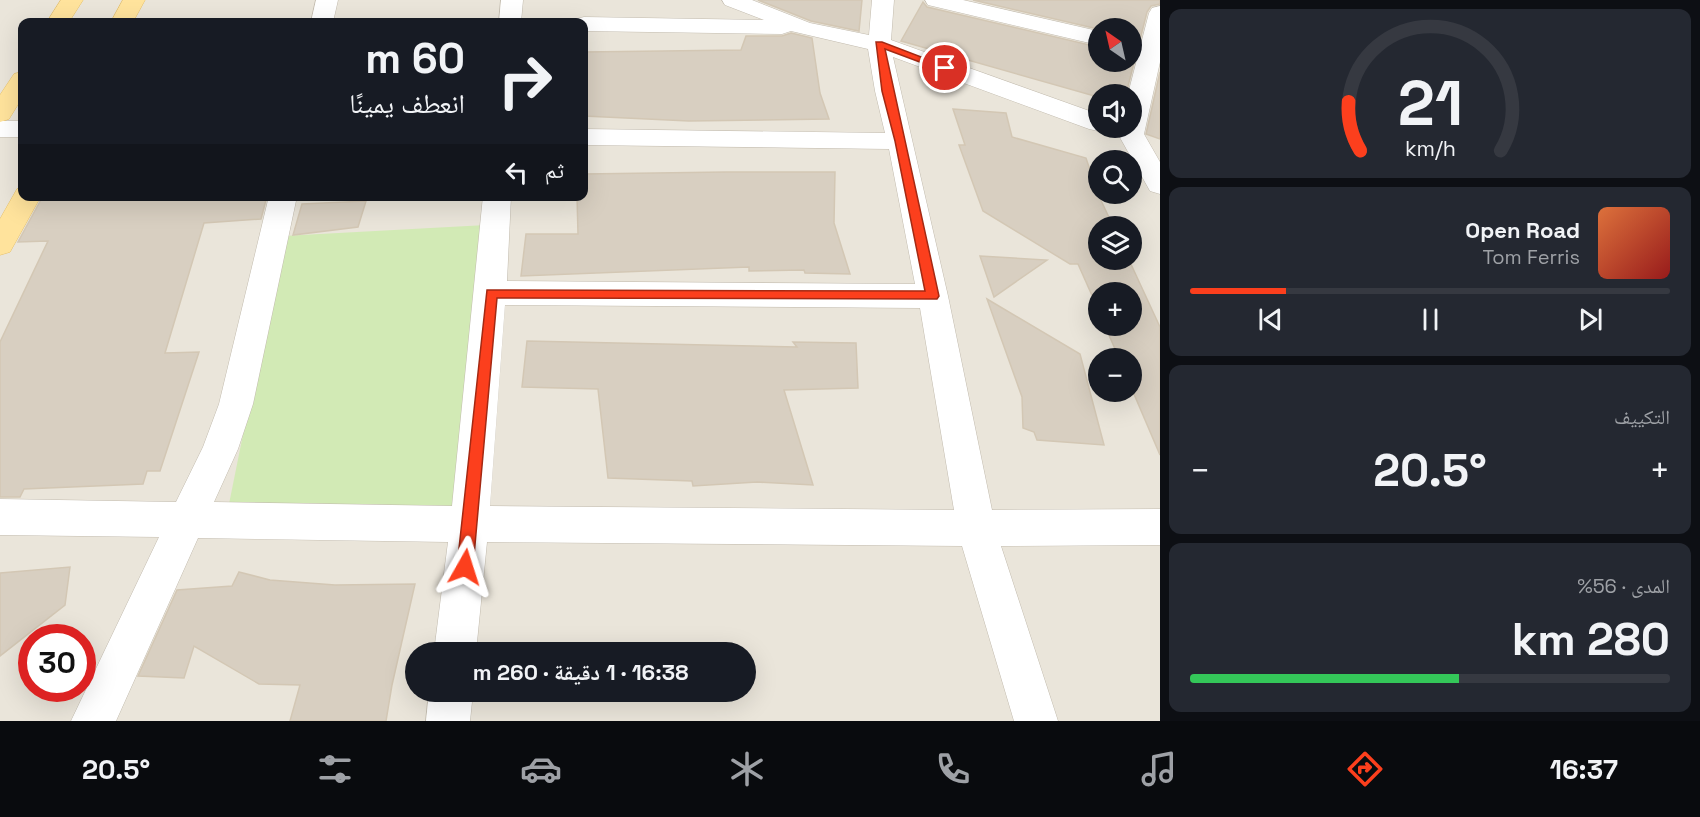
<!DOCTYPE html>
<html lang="ar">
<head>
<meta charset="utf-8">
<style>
	:root { --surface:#171b24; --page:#242831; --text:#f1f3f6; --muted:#9ea1a6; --line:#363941; --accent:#fc3f1d }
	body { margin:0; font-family:"Space Grotesk","Noto Naskh Arabic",sans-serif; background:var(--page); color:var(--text); direction:rtl; height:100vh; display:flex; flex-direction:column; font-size:22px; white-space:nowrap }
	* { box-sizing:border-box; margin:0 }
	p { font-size:20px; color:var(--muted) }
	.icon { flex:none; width:33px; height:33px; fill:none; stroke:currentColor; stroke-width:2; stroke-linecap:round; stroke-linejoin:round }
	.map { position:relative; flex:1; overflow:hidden; direction:ltr }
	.side { display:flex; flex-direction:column; gap:9px; padding:9px; background:#0d0f14; width:540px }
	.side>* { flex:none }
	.banner { position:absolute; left:18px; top:18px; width:570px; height:183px; border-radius:12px; box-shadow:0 6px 24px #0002; direction:rtl; background:#171b24; color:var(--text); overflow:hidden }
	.needle { width:39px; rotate:326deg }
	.buttons { position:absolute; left:1088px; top:18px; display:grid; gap:12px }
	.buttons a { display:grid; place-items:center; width:54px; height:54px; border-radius:50%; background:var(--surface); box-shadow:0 6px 24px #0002; font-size:30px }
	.speed { position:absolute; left:18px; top:624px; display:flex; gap:12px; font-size:30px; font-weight:700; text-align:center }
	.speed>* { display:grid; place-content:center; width:78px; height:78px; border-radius:50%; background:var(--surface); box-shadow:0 6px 24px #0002; line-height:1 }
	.speed .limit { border:9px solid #d22; background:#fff; color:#111 }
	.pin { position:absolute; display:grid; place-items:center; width:51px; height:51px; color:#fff; margin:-26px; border:3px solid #fff; border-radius:50%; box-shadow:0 2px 6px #0007 }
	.me { position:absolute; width:66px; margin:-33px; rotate:6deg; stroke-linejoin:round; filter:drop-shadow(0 0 4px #0008) }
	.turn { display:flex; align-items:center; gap:21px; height:126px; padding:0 24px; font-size:27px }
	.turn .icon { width:78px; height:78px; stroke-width:2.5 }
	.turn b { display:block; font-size:42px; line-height:51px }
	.then { display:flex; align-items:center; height:57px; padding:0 24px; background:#0003; gap:12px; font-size:22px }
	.big { font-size:45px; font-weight:800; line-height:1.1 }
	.side .tile { flex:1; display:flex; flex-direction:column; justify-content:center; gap:9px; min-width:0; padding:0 21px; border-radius:12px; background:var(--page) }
	.side .dial { align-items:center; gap:0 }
	.dial svg { height:156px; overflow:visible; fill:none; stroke:var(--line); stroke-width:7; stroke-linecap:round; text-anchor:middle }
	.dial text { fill:var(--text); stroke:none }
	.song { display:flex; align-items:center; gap:18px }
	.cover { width:72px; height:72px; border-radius:9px; background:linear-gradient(135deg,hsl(20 70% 55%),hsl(0 70% 35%)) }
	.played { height:6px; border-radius:3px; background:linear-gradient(90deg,var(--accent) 20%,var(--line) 20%) }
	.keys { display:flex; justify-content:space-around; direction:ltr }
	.heat { display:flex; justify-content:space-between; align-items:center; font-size:33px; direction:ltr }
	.charge { height:9px; border-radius:4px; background:linear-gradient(90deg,#34c759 56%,var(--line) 0) }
	.trip { position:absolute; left:405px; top:642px; width:351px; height:60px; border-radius:30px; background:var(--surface); box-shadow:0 6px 24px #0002; font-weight:800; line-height:60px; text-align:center; direction:rtl }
	.dock { display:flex; height:96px; justify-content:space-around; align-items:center; background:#090b0e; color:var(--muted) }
	.dock .icon { width:42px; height:42px }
	.dock .active { color:var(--accent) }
	.dock b { font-size:27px; color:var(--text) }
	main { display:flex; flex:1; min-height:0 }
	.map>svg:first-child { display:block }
	.residential { fill:#eae5da; fill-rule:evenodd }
	.green { fill:#d2eab5 }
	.building { fill:#d8cfc1; stroke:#d3c7b4; stroke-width:1.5 }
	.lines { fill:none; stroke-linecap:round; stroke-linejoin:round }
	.minor-casing { stroke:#c2bbae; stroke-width:1 }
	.major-casing { stroke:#e6c16a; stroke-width:1 }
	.minor { fill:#fff; fill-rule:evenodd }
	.major { fill:#ffe39c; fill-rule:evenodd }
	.route { fill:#fc3f1d; stroke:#a42913; stroke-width:1.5 }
</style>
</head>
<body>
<main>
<section class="side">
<div class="tile dial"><svg viewBox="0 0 100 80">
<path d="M14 69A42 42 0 1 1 86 69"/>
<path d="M14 69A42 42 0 0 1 8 44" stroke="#fc3f1d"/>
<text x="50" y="56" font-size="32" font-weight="700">21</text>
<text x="50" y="72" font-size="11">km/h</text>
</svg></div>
<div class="tile">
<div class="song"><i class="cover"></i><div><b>Open Road</b><p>Tom Ferris</p></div></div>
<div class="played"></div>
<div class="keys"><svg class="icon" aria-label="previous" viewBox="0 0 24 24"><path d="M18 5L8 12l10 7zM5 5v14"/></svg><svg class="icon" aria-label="pause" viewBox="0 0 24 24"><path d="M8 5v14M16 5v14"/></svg><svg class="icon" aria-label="next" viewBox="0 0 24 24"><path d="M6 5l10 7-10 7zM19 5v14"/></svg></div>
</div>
<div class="tile"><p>التكييف</p>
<div class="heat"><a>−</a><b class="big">20.5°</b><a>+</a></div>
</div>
<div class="tile"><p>المدى · 56%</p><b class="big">280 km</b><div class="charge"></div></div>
</section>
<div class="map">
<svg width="1160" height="721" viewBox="0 0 1160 721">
	<rect width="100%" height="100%" fill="#f6f3ec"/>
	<path class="residential" d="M0,0H1160V721H0ZM22,22H584V196H22ZM1098,28H1131V62H1098ZM1098,94H1131V128H1098ZM1098,160H1131V194H1098ZM1098,226H1131V260H1098ZM1098,292H1131V326H1098ZM1098,358H1131V392H1098ZM32,638H82V688H32ZM416,652H746V692H416Z"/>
	<polygon class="green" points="486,225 458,522 229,504 283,236"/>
	<g class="building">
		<polygon points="758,0 862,0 859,31 811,21"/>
		<polygon points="973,0 1160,0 1160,4 1151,6 1147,12 1126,94 1098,94 1098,97 901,41 923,2 927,7 1098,47 1098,62 1131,62 1131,28 1098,29"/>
		<polygon points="791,33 812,38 820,93 829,119 689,121 584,116 584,52 741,50 746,36 782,36"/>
		<polygon points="1160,72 1160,139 1146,134"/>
		<polygon points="953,109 1006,113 1012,137 1086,158 1098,194 1113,226 1098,226 1098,260 1129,260 1160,327 1160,455 1131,387 1131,358 1119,358 1105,326 1131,326 1131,292 1098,292 1098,309 1078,264 1070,264 983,211 959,145 965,145"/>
		<polygon points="726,172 835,172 834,223 850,274 805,273 804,270 749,271 749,267 521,276 526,234 578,234 577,196 584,196 584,174"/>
		<polygon points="43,196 267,196 261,219 204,223 165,353 199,352 160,471 147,471 143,484 24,489 20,497 0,497 0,342 48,241 18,242"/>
		<polygon points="366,201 358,227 293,235 302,204"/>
		<polygon points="980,256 1047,260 994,297"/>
		<polygon points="987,299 1080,354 1104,445 1037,440 1034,432 1023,428 1022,397"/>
		<polygon points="527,341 797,347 793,342 856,343 858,388 784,390 813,485 757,482 693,486 692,481 608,478 598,389 522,387"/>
		<polygon points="70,567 65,605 0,656 0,573"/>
		<polygon points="239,572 270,580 335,585 415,584 392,685 386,721 290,721 300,685 259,684 194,646 184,678 138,676 177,590 232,586"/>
	</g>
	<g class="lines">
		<g class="minor-casing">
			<g id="minor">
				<polygon points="316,0 338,0 333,22 311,22"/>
				<polygon points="501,0 523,0 521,22 499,22"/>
				<path d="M722,0H752L810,23L869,35L872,0H894L891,40L1098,114V128H1108L1098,131L1089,129L893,57L948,296L992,510L1160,509V545L1001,546L1058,721H1014L962,546L487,542L476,652H434L448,542L198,538L116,721H71L159,537L0,535V499L176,502L203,447L219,404L269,196H297L253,404L238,449L214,502L452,506L483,196H511L507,281L915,284L889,149L584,145V129L885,133L875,91L868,49L791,31L782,34L584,31V22H574L576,19L584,17L764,20L725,5ZM505,305L920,308L954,510L490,506Z"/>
				<polygon points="925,0 963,0 1098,31 1098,45 928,5"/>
				<polygon points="1160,6 1160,62 1144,134 1160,162 1160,194 1150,191 1118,134 1120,128 1131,128 1131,94 1128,94 1149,13 1152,8"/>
				<rect x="0" y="121" width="22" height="16"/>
				<polygon points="429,692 473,692 470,721 426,721"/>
			</g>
		</g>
		<g class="major-casing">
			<g id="major">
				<polygon points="61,0 83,0 69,22 47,22"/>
				<polygon points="123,0 145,0 133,22 111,22"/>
				<polygon points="22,72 22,98 9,119 0,122 0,95 14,74"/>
				<polygon points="22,188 22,196 41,196 10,252 0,255 0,219 17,189"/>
			</g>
		</g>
		<use href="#minor" class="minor"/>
		<use href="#major" class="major"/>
	</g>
	<polygon class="route" points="876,42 882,42 950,68 941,70 885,49 939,296 937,299 497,298 473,567 471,573 465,575 459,573 457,567 487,290 925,291 895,141 882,91"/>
</svg>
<div class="buttons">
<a><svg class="needle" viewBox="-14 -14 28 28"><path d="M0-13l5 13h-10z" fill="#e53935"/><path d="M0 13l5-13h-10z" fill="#9ea1a6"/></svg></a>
<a><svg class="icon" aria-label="sound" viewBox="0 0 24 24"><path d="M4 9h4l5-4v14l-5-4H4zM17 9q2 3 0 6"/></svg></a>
<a><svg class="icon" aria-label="search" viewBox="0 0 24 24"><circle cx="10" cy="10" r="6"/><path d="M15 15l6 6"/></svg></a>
<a><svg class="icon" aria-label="layers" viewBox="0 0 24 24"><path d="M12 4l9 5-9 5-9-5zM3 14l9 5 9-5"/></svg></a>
<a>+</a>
<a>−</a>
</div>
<div class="speed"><div class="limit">30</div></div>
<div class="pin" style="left:945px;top:68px;background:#d93025"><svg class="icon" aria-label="arrive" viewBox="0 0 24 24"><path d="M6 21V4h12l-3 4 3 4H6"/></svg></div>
<svg class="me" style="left:465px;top:567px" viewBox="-20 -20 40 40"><path d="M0-17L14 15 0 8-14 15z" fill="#fc3f1d" stroke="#fff" stroke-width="4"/></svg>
<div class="trip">16:38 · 1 دقيقة · 260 m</div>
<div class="banner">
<div class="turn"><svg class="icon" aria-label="right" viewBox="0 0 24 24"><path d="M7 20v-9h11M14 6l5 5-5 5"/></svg><div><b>60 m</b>انعطف يمينًا</div></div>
<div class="then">ثم<svg class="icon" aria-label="left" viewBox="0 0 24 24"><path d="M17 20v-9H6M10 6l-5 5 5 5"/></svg></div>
</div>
</div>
</main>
<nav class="dock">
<b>16:37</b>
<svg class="icon active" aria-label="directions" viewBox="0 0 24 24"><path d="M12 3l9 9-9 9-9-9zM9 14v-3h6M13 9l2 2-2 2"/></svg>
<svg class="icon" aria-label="music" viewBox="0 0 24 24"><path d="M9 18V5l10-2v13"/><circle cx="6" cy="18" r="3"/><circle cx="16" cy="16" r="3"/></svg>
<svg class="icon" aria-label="phone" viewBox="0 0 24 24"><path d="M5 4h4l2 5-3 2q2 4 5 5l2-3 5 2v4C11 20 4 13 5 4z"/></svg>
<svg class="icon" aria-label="climate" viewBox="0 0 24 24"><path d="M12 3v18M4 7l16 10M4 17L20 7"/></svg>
<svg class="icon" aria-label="car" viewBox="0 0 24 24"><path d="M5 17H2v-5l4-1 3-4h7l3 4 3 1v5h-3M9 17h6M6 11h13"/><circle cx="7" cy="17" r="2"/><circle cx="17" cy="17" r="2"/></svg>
<svg class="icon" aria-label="filters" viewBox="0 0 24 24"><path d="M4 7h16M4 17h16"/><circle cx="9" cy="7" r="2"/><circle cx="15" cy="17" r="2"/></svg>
<b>20.5°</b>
</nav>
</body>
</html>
